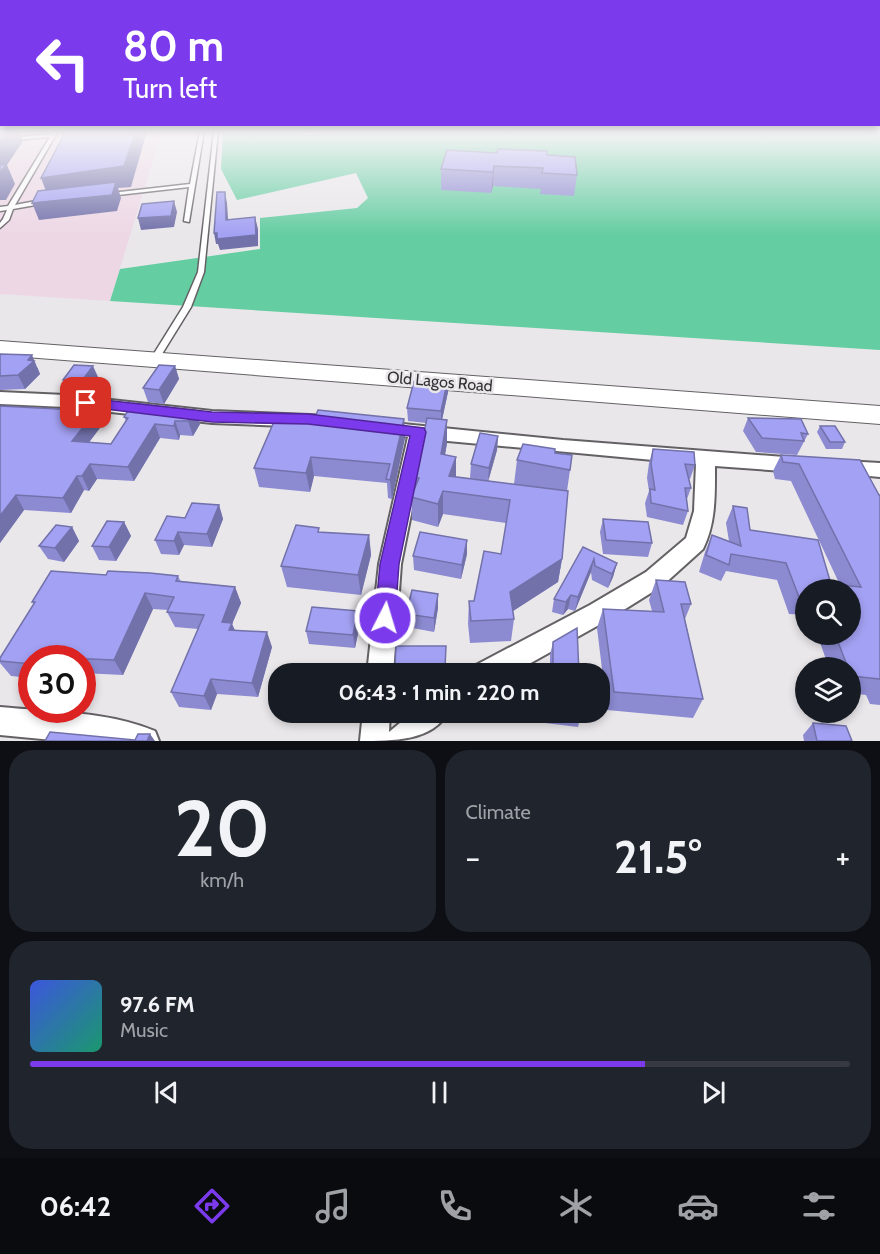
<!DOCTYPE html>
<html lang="en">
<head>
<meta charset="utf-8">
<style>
	:root { --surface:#171b24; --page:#20242c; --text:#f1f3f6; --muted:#9ea1a6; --line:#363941; --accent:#7c3aed }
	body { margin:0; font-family:Cabin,sans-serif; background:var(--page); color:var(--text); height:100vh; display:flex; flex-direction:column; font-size:22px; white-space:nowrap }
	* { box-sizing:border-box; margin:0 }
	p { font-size:20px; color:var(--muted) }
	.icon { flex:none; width:33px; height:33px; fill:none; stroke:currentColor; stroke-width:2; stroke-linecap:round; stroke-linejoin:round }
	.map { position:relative; height:741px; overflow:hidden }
	.side { display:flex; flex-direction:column; gap:9px; padding:9px; background:#0d0f14; flex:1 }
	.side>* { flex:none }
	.hud { position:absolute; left:0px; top:0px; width:880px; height:126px; box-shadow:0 3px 9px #0003; background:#7c3aed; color:#fff; overflow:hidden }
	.buttons { position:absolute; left:795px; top:579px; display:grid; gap:12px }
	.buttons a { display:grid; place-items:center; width:66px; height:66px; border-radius:50%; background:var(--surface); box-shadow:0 3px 9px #0003; font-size:30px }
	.speed { position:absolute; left:18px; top:645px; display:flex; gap:12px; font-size:30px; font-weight:700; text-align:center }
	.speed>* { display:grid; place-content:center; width:78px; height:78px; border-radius:50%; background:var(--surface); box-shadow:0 3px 9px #0003; line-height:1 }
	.speed .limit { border:9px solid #d22; background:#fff; color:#111 }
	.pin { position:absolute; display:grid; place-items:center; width:51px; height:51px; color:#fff; margin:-26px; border-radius:12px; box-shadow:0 3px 9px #0006 }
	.me { position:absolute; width:66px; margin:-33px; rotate:5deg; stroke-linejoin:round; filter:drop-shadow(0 0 4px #0008) }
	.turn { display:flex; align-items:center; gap:21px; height:126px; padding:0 24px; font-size:27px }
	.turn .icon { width:78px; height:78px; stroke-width:2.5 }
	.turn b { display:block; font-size:42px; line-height:51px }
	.big { font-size:45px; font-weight:700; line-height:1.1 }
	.side .card { flex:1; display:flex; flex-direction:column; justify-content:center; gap:9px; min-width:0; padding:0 21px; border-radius:24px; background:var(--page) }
	.side .dial { align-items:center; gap:0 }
	.dial b { font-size:78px; line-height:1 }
	.song { display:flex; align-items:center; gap:18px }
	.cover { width:72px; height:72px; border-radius:9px; background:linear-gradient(135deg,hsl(230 70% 55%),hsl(160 70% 35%)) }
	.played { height:6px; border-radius:3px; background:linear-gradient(90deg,var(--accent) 75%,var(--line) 75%) }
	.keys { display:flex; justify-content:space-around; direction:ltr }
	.heat { display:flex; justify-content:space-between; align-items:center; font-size:33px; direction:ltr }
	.side .tiles { flex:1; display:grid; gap:9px; grid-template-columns:1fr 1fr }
	.card:last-child { grid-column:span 2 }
	.trip { position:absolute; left:268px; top:663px; width:342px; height:60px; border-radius:24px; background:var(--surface); box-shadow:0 3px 9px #0003; font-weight:700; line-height:60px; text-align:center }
	.menu { display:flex; height:96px; justify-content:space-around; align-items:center; background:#090b0e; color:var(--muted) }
	.menu .icon { width:42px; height:42px }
	.menu .current { color:var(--accent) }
	.menu b { font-size:27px; color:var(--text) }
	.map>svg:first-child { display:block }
	.industrial { fill:#edd7e5 }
	.forest { fill:#64cda1 }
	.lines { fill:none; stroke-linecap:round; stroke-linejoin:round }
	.lane-casing { stroke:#646165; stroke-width:3 }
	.street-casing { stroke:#646165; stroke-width:4 }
	.primary-casing { stroke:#646165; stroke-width:2 }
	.lane { fill:#fff; fill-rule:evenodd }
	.street { fill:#fff; fill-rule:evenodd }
	.primary { fill:#fff; fill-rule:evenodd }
	.wall { fill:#8c8ad1 }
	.shaded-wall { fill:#7271aa }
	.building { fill:#a3a1f3; stroke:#7271aa; stroke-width:1.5 }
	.route { fill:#7c3aed; stroke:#51269a; stroke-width:1.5 }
	.labels { text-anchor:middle; stroke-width:5; stroke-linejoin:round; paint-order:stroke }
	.street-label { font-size:16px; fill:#313032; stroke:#eae7eb }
</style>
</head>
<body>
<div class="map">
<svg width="880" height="741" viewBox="0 0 880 741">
	<rect width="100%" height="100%" fill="#eae7eb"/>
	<polygon class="industrial" points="0,131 162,131 110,301 0,294"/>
	<polygon class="forest" points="223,131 301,131 303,135 355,131 880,131 880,350 110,301 120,269 260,249 260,218 357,208 368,198 356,173 237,200 221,169"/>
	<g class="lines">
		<g class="lane-casing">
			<g id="lane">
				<polygon points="54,131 58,131 15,205 41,200 44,202 41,204 13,209 9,220 0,228 0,223 3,219 7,210 0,211 0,207 8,206 50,137 0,141 0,139 52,134"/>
				<polygon points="200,131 204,131 189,222 184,221 189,187 109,196 108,195 111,193 190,184"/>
				<polygon points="214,131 218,131 204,272 191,307 157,362 151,362 150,360 183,307 198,272"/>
			</g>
		</g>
		<g class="street-casing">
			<g id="street">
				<polygon points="0,392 65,395 212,411 334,416 340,418 343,422 340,426 334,428 212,423 65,407 0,404"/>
				<path d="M383,422L563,440L797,458L804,460L807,465L804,470L797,472L715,466C715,494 716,523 703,549L662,586L606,621L511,674H472L476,665L590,605L646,572L686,538L694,511L696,464L426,439L401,564L393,674H367L379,564L408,437L377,433L374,428L377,423Z"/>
				<polygon points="844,461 880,463 880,477 837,473 834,468 837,463"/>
				<path d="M0,707C51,712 107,711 155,731L159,741H63L0,735Z"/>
				<path d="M363,712H390L389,732L413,712H448C433,741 393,741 360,741Z"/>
			</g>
		</g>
		<g class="primary-casing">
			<polygon id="primary" points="0,341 880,406 880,424 0,355"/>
		</g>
		<use href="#lane" class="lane"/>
		<use href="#street" class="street"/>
		<use href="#primary" class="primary"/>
	</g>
	<g class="wall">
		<polygon points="547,155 577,175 574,196 540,194 541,189 493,186 491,193 441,190 441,169"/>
		<polygon points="0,354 38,368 38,369 40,374 25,389 0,390"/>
		<polygon points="175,366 179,379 164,404 148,402 143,388"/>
		<polygon points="99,379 87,395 69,393 63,380"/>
		<polygon points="448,379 448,392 442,419 447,443 445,455 456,477 477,479 470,478 471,464 498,436 497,450 488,481 514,484 517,460 555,453 570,470 567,491 562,559 558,582 513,611 514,619 511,641 470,643 468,624 469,601 474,601 501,554 506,523 443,514 438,527 412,520 411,497 415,486 415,478 426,423 408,421 407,408 429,382"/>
		<polygon points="133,403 200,424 193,436 180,435 179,440 160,438 134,481 97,479 89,491 84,490 71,513 24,510 0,543 0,406 102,425 89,442 111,444 126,421 124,417"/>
		<polygon points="748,418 808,434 797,455 756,452 743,431"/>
		<polygon points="404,419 405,438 392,499 388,498 387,483 314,476 310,492 259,487 254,468 314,420"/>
		<polygon points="820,426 845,442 842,449 826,449 817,432"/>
		<polygon points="653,449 695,465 690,479 689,479 691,488 687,499 688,511 683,525 647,517 645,503 649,491 647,478 649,463"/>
		<polygon points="781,455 880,495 880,705 870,704 866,695 850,693 850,668 829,668 817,634 850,634 850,590 806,590 806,615 789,614 777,580 726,571 721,581 699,572 705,552 712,535 729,541 726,523 733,506 750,530 831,584 840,585 791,481 775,479 773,471"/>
		<polygon points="219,505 223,519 212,547 184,545 179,555 161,554 155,540 185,518"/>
		<polygon points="603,519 652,543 648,557 603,554 600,532"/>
		<polygon points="124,522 131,536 116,561 99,560 92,546"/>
		<polygon points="72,527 79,541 64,562 48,559 39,546"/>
		<polygon points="320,532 369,535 371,555 361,595 287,587 281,566"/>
		<polygon points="583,547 617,563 613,577 608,588 592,580 591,572 575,611 568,609 563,615 552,612 554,599"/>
		<polygon points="467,554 461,579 414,570 413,556"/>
		<polygon points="106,575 178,576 181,582 235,587 241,603 232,624 235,630 272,647 258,697 217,694 211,710 179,707 171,692 198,629 175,627 167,612 168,610 153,609 123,675 82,673 82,658 32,658 32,678 11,676 0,663 0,658 34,604 32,602"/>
		<polygon points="656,580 691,604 685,619 703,699 693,718 607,710 597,628 603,609 652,611 649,600"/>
		<polygon points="438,594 438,608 434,632 407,627 406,614"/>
		<polygon points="360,624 355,648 309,644 306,631"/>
		<polygon points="553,642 579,674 550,671 550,655"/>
		<polygon points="446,646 445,674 395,674 395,667"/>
		<polygon points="487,712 581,712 581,715 578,727 487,716"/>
		<polygon points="813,723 852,741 804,741 803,735"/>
	</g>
	<g class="shaded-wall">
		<polygon points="9,131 18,131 23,141 7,165 15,184 6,200 0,200 0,143"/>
		<polygon points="136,131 147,131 131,187 118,188 121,198 117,211 39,220 32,203 49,199 41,178"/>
		<polygon points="494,166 493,186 491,193 493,172"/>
		<polygon points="225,192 227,203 229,232 226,220"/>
		<polygon points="174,201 177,212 174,227 141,230 138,218"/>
		<polygon points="255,217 258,229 258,246 220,250 218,244 216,244 214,233"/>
		<polygon points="32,355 40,374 25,389 18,375"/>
		<polygon points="93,366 99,379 87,395 81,382"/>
		<polygon points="175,366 179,379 164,404 159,390"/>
		<polygon points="448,379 448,392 441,425 441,411"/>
		<polygon points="195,410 200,424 193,436 188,421"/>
		<polygon points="96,411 102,425 79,456 72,441"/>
		<polygon points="404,419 405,438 392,499 390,480"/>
		<polygon points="447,420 447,443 441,477 441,454"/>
		<polygon points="175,421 180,435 179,440 174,426"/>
		<polygon points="155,424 160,438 134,481 128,467"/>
		<polygon points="498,436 497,450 488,482 489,468"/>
		<polygon points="311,457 314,476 310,492 306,473"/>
		<polygon points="456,457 456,480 449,476"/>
		<polygon points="90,464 97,479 89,491 82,476"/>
		<polygon points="77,476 84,490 71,513 63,498"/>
		<polygon points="443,491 443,514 438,527 438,504"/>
		<polygon points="16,495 24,510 0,543 0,516"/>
		<polygon points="219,505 223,519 212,547 207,534"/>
		<polygon points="124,522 131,536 116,561 109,547"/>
		<polygon points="72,527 79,541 64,562 55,548"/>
		<polygon points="178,532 184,545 179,555 174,541"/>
		<polygon points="369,535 371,555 361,595 358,575"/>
		<polygon points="467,540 467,554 461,579 462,565"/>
		<polygon points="562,559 558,582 507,615 510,592"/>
		<polygon points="594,559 591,572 575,611 578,597"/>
		<polygon points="617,563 613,577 608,588 612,574"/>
		<polygon points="235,587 241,603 232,624 238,638 222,622"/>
		<polygon points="145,593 153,609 123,675 114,660"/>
		<polygon points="438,594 438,608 434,632 434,618"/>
		<polygon points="571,595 568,609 563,615 566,602"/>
		<polygon points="358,611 360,624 355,648 353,635"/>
		<polygon points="267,632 272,647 258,697 252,683"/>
		<polygon points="211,679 217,694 211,710 204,696"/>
		<polygon points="150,734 155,741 147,741"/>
	</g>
	<g class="building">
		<polygon points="0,131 9,131 0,143"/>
		<polygon points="66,131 136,131 124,166 41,178"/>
		<polygon points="498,149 547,151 547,155 575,157 577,175 542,173 543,168 494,166 493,172 441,169 447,150 497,153"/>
		<polygon points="6,164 0,173 0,165"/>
		<polygon points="116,182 112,195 32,203 38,191"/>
		<polygon points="217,192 225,192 226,220 255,217 256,235 217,239 217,233 214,233"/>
		<polygon points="174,201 171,216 138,218 142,204"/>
		<polygon points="0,354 32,355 28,360 34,361 18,375 0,376"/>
		<polygon points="74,365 93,366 81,382 63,380"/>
		<polygon points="159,365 175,366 159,390 143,388"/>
		<polygon points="430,378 448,379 441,411 407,408 414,381 429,382"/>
		<polygon points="133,403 195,410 188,421 175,421 174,426 155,424 128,467 90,464 82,476 77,476 63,498 16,495 0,516 0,406 96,411 72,441 111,444 128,418 124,417"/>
		<polygon points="318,410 404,419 390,480 386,479 390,464 311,457 306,473 254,468 276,417 314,420"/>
		<polygon points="427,418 447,420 441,454 456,457 449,476 568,491 562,559 510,592 514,619 471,621 469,601 474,601 484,551 501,554 510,500 443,491 438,504 411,497 419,478 415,478"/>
		<polygon points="748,418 801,419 808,434 801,433 804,441 762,438"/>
		<polygon points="820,426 835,426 845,442 830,442"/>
		<polygon points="480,433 498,436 489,468 471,464"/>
		<polygon points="523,444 555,449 555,453 572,455 570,470 517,460"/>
		<polygon points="653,449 694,452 695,465 685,464 691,488 685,488 688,511 651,503 650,489 655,490 651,464"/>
		<polygon points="781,455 860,460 879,495 880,495 880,680 880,679 851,676 850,668 848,668 835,634 850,634 850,590 806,590 806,598 799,597 786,563 731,554 729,565 706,555 712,535 741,546 733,506 747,508 750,530 818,540 831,584 861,587 799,464 783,462"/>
		<polygon points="192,503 219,505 207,534 178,532 174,541 155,540 167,516 185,518"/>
		<polygon points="603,519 648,522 652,543 606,540"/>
		<polygon points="107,521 124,522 109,547 92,546"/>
		<polygon points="56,525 72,527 55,548 39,546"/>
		<polygon points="296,525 319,528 318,532 369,535 358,575 281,566"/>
		<polygon points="420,532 467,540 462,565 413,556"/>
		<polygon points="583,547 617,563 612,574 595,566 594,559 578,597 571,595 566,602 554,599"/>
		<polygon points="51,571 106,575 108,571 150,573 178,576 176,581 235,587 222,622 232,623 229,630 267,632 252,683 211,679 204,696 171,692 204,615 167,612 174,597 145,593 114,660 66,658 32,658 32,664 0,661 0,658 35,602 32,602"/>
		<polygon points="656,580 685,582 691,604 681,604 703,699 614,692 603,609 664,612"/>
		<polygon points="412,590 438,594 434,618 406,614"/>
		<polygon points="312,607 358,611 353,635 306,631"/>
		<polygon points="577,628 579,674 490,674 491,664 553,671 553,642"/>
		<polygon points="396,646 446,646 445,668 395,667"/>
		<polygon points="562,712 581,712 581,715"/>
		<polygon points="813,723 846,726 852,741 817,741"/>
		<polygon points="50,732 135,740 138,734 150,734 147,741 45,741"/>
	</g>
	<linearGradient id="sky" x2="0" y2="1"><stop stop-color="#73b5ec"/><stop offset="0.56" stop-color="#f6f4f6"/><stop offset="1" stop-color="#f6f4f6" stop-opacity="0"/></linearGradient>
	<rect width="880" height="235" fill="url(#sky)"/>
	<polygon class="route" points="86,398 212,412 308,414 424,428 426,432 399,564 395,618 392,625 385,627 378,625 375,618 380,564 410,436 308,424 212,422 81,406 79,403 81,400"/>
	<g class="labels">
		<g class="street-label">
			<text transform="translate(440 381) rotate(5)" y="6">Old Lagos Road</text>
		</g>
	</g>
</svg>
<div class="buttons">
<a><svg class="icon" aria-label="search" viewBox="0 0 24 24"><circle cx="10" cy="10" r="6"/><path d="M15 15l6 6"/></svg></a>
<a><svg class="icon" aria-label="layers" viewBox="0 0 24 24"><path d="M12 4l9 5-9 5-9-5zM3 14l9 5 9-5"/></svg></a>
</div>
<div class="speed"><div class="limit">30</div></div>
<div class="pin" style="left:86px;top:403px;background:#d93025"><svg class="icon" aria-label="arrive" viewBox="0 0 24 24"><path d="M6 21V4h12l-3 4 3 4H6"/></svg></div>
<svg class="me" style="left:385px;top:618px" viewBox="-20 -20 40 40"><circle r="17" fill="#7c3aed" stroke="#fff" stroke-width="3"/><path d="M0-11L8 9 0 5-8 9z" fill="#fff"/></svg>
<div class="trip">06:43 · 1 min · 220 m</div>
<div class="hud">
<div class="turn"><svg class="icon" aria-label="left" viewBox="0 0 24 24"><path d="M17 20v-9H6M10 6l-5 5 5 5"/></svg><div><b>80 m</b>Turn left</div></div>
</div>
</div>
<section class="side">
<div class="tiles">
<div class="card dial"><b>20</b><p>km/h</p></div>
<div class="card"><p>Climate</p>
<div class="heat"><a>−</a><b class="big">21.5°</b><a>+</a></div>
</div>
<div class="card">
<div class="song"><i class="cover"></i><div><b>97.6 FM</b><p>Music</p></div></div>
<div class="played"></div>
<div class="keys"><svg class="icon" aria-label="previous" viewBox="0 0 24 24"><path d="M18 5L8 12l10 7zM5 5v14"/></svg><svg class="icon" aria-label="pause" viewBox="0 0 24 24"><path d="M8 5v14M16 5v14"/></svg><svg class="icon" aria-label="next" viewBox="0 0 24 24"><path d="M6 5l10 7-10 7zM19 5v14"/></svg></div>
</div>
</div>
</section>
<nav class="menu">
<b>06:42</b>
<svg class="icon current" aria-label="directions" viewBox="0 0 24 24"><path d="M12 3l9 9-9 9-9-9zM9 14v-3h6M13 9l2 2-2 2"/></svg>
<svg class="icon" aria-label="music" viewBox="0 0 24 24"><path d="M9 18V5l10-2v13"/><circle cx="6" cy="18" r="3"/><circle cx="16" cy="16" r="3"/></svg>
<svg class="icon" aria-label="phone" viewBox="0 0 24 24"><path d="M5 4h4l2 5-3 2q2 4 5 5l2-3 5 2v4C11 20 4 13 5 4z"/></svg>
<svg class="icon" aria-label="climate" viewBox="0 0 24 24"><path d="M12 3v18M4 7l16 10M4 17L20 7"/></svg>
<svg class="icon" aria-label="car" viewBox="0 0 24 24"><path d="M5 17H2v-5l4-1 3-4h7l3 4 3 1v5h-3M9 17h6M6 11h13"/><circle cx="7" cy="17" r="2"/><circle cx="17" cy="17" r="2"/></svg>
<svg class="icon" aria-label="filters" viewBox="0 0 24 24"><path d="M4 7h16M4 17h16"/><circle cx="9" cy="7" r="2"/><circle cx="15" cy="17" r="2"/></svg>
</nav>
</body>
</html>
